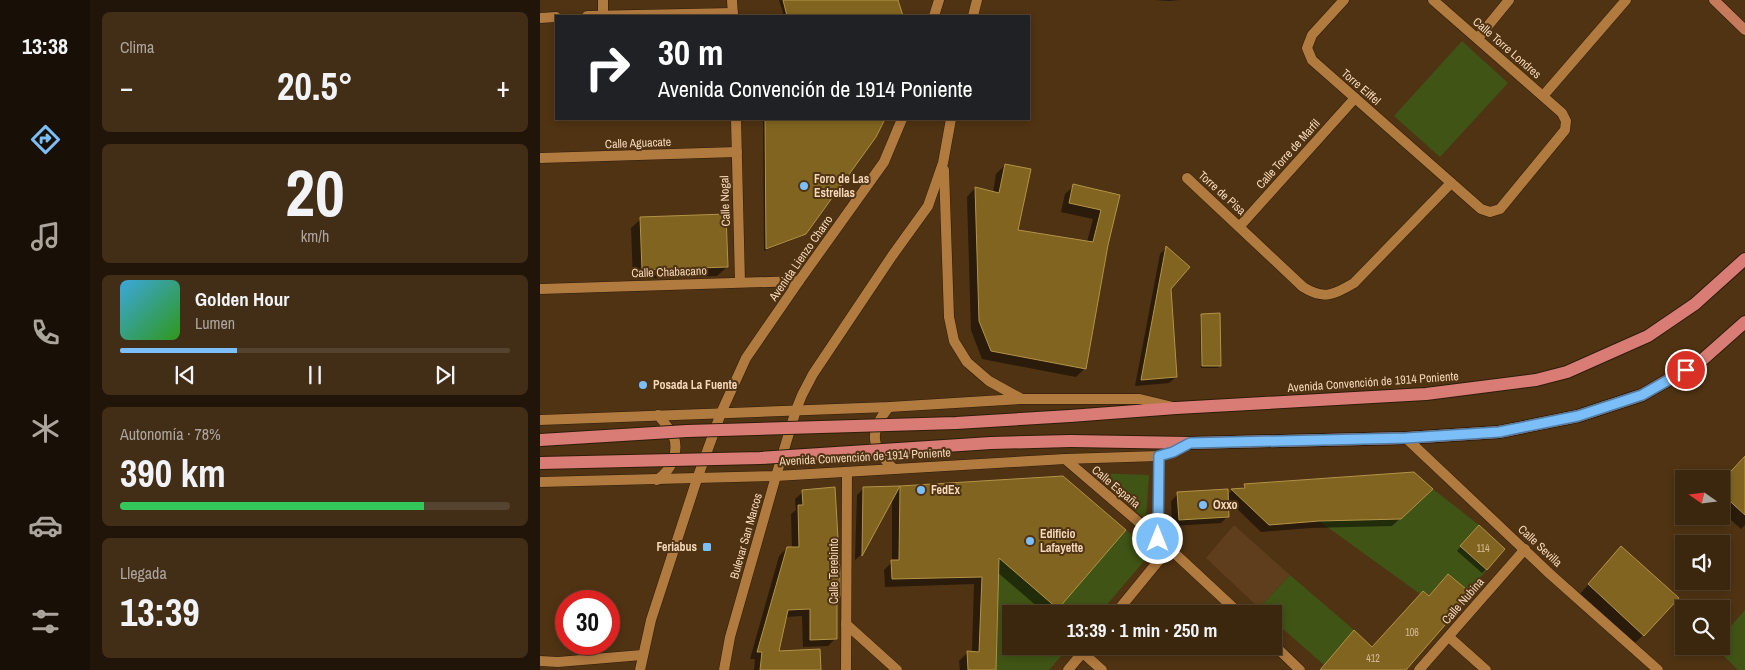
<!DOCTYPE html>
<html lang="es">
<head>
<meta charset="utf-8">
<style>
	:root { --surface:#3b260e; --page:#422e17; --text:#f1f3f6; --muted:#aca59e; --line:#54432e; --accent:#7bbef8 }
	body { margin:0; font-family:"Archivo Narrow",sans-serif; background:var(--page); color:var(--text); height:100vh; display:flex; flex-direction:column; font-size:19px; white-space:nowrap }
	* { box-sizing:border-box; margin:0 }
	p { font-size:16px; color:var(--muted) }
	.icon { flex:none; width:28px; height:28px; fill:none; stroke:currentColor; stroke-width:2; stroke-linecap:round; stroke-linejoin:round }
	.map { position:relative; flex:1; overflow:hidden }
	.side { display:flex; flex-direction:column; gap:12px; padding:12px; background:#201508; width:450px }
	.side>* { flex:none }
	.guide { position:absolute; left:15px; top:15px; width:475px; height:105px; border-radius:0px; box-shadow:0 2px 8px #0003,0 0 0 1px var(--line); background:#202124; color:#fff; overflow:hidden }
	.needle { width:32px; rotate:284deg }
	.controls { position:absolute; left:1135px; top:470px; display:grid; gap:10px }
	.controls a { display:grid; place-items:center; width:55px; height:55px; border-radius:0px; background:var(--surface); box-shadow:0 2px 8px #0003,0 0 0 1px var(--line); font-size:25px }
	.speed { position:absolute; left:15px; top:590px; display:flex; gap:10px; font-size:25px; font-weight:700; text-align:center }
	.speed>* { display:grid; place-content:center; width:65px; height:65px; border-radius:50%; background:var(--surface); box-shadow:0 2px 8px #0003,0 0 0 1px var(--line); line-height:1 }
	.speed .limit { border:8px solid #d22; background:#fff; color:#111 }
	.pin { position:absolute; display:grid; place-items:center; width:42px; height:42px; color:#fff; margin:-21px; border:2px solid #fff; border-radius:50%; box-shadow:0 1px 5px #0007 }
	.me { position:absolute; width:55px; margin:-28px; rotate:0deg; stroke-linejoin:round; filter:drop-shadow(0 0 4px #0008) }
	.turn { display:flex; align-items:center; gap:18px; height:105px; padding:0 20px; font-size:22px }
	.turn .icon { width:65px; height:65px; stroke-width:2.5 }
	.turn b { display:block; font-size:35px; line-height:42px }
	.big { font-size:38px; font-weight:800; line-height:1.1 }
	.side .card { flex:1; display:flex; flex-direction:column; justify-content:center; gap:8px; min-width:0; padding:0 18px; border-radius:8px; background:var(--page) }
	.side .dial { align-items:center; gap:0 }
	.dial b { font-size:65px; line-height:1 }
	.song { display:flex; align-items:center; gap:15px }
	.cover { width:60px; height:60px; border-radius:8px; background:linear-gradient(135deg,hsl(200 70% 55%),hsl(110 70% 35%)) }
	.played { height:5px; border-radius:2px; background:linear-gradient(90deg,var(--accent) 30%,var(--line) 30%) }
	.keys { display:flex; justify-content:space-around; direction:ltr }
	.heat { display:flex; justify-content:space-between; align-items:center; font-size:28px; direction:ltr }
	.charge { height:8px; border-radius:4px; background:linear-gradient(90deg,#34c759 78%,var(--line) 0) }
	.trip { position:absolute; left:462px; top:605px; width:280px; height:50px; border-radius:0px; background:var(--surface); box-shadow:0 2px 8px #0003,0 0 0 1px var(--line); font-weight:800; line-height:50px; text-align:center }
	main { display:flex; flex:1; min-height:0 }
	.tab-bar { display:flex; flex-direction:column; width:90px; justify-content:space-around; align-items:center; background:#180f06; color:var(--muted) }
	.tab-bar .icon { width:35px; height:35px }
	.tab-bar .active { color:var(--accent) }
	.tab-bar b { font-size:22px; color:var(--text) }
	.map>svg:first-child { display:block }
	.built { fill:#5e3e1c }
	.green { fill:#3f5415 }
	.shadow { fill:#0007 }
	.building { fill:#806420; stroke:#b39347 }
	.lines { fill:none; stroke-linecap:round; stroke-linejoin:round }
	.minor-casing { stroke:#2e1d0a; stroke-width:11 }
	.tertiary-casing { stroke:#2e1d0a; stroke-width:11 }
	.secondary-casing { stroke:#2e1d0a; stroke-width:11 }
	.primary-casing { stroke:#2e1d0a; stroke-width:14 }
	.minor { stroke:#b17a3f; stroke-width:10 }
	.tertiary { stroke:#b17a3f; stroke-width:10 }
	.secondary { stroke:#c57b5b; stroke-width:10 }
	.primary { stroke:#da7c76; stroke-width:12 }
	.primary-bridge-casing { stroke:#2e1d0a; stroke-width:14; stroke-linecap:butt }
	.primary-bridge { stroke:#da7c76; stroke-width:12 }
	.route-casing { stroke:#507ca1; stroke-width:12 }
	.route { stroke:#7bbef8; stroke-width:9 }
	.poi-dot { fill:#7bbef8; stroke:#4f3313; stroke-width:2 }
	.labels { text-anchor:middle; stroke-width:4; stroke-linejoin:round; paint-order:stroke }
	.number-label { font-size:10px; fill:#d8ba94 }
	.street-label { font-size:12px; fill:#f5d7ba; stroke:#4f3313 }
	.poi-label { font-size:12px; font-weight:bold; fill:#f5d7ba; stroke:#4f3313; text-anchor:start }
</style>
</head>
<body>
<main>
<nav class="tab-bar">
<b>13:38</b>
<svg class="icon active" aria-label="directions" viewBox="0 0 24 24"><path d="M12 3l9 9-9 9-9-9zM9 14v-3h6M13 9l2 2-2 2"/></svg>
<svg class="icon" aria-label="music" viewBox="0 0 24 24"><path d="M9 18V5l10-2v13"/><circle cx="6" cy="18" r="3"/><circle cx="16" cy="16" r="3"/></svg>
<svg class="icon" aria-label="phone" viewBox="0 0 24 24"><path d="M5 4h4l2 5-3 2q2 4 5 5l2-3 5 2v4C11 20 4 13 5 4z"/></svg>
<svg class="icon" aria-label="climate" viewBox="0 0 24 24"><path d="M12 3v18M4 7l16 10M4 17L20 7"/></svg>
<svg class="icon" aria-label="car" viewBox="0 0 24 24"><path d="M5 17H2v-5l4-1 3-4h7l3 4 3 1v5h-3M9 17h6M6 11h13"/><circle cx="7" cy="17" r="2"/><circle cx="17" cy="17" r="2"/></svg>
<svg class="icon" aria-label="filters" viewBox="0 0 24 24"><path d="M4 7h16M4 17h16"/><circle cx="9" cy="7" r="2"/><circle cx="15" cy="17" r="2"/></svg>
</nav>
<section class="side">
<div class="card"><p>Clima</p>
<div class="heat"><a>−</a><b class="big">20.5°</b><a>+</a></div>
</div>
<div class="card dial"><b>20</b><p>km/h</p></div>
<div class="card">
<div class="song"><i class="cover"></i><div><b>Golden Hour</b><p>Lumen</p></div></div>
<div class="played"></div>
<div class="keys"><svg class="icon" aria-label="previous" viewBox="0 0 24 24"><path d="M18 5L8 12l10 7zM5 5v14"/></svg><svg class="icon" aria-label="pause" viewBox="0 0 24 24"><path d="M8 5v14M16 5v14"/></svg><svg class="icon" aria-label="next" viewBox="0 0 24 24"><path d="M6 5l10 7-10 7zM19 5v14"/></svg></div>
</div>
<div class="card"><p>Autonomía · 78%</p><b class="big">390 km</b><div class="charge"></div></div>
<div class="card"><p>Llegada</p><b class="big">13:39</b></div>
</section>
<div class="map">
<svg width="1205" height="670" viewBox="0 0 1205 670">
	<rect width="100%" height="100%" fill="#4f3313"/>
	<polygon class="built" points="694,525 750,575 719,608 666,558"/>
	<g class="green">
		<polygon points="922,41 968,83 900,157 854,116"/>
		<polygon points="554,473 609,475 606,520"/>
		<polygon points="893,489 939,525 920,546 947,570 928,591 908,574 889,595 883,591 880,594 779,521 861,519"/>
		<polygon points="586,530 611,553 559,614 471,614 471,646 530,646 509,670 455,670 457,552"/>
		<polygon points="750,575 814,630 784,665 734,621 734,614 726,614 719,608"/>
		<polygon points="1205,610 1205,670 1198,670 1174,646 1181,646 1181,637"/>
	</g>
	<g class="shadow">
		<polygon points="239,0 357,0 362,16 244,16"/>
		<polygon points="615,0 640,0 629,1"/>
		<polygon points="223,119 343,119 335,137 266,233 262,236 224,251"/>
		<polygon points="465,165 477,231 547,242 553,219 521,212 525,194 534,186 578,196 567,245 545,368 536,377 442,359 431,330 427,197 435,188 453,193 456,174"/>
		<polygon points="101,219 187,267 177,276 93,279 91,228"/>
		<polygon points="626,248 636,377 629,383 595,386 620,254"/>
		<polygon points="662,315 680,366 678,368 661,368 660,317"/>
		<polygon points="1205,456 1205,525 1201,529 1181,511 1181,483"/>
		<polygon points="705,485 884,496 852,526 770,528 721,532 687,499 688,516 681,523 632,526 631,501 638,494 687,496 692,490 700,490"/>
		<polygon points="360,487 584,530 511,614 506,614 457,572 454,670 420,670 419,661 428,652 432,652 434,584 345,587 344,570 352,562 352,498 321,555 315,560 317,495 324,488"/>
		<polygon points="263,492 295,601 296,638 288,646 263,647 262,616 245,617 237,652 280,670 214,670 215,659 210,659 239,556 247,548 252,548 251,514 256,510 255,499"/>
		<polygon points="934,531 946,569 942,573 917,551"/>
		<polygon points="1072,557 1103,635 1094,644 1040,594"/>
	</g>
	<g class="building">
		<polygon points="243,0 358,0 363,16 247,16"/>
		<polygon points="225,119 345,119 336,137 266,234 226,249"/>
		<polygon points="465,164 491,169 478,230 553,242 561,210 529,203 533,184 580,195 568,245 546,369 451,351 439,321 435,187 459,193"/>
		<polygon points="186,214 188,267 102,270 100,217"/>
		<polygon points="626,246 650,267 631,289 637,377 601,380"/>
		<polygon points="680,313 681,366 662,366 661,314"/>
		<polygon points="1205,456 1205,515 1181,493 1181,482"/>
		<polygon points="874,472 893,489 861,519 779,521 729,525 691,489 705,488 704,484"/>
		<polygon points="523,476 586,530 518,609 459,558 456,670 428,670 427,651 439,652 442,577 352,579 351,560 359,560 360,486"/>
		<polygon points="360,486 322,556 323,487"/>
		<polygon points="295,487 300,573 300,596 297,601 297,639 270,640 270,609 248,610 239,651 280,649 281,670 220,670 222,652 217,652 247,547 259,547 258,505 263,505 262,490"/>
		<polygon points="688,489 689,517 639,520 637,492"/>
		<polygon points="939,525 965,549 947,570 920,546"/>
		<polygon points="1081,546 1139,598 1104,636 1048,584"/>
		<polygon points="908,574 932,594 866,670 780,670 814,630 832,647 883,591 889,596"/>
	</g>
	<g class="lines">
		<g class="minor-casing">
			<g id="minor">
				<polyline points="63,0 63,16"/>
				<polyline points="192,0 193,16"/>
				<polyline points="804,0 772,35 767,48 772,60 941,209 950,212 960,209 1025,130 1026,121 1022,113 893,0"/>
				<polyline points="47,16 193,13"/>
				<polyline points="0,18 16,17"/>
				<polyline points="938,38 969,0"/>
				<polyline points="1003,96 1086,0"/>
				<polyline points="196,119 200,282"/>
				<polyline points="0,158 197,152"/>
				<path d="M647,178L763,287C784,300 794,295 814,283L911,183"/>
				<polyline points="700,226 815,98"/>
				<polyline points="0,289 259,281"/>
				<polyline points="866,438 1010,574 1118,670"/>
				<polyline points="525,459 629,548 700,614"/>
				<polyline points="618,539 619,456"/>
				<polyline points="575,614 629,548"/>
				<polyline points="306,624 357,670"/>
				<polyline points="909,637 946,670"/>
				<polyline points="734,645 760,670"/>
				<polyline points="543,653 562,670"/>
				<polyline points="0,661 18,662 102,655"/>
				<polyline points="306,670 307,473"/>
				<polyline points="528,670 548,646"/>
				<polyline points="879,670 985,549"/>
			</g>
		</g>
		<g class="tertiary-casing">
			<g id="tertiary">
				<polyline points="394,16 399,0"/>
				<polyline points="433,16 437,0"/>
				<polyline points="404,170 409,317 414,341 427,362 449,381 480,398"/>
				<path d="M349,407C328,432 331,448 354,469"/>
				<polyline points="0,420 349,407 480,399 600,399 633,407"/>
				<path d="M117,480C131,471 140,451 133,435C129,428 123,421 118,415"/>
				<polyline points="0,482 236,476 525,459 619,456 633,451 648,444"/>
				<polyline points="100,670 111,620 157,479 181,413 206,358 259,281 344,162 362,119"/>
				<polyline points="184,670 190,637 236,476 256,410 262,395 273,374 352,256 388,206 403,163 411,119"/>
			</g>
		</g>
		<g class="secondary-casing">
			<polyline id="secondary" points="1174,0 1205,30"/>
		</g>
		<g class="primary-casing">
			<g id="primary">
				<polyline points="530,416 636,408 886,394 996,380 1027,372 1108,336 1155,304 1205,259"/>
				<polyline points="531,441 650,443 866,438 959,432 1038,416 1102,395 1161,361 1205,322"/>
			</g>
		</g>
		<use href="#minor" class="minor"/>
		<use href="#tertiary" class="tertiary"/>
		<use href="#secondary" class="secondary"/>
		<use href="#primary" class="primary"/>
		<g class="primary-bridge-casing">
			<g id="primary-bridge">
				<polyline points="0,440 147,431 416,423 530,416"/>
				<polyline points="0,463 220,458 451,443 531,441"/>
			</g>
		</g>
		<use href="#primary-bridge" class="primary-bridge"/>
	</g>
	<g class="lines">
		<g class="route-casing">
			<polyline id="route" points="618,539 619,456 633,452 650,443 866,438 959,432 1038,416 1102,395 1146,370"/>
		</g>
		<use href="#route" class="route"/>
	</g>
	<g class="poi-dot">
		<circle cx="264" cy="186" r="5"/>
		<circle cx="103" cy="385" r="5"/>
		<circle cx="381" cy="490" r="5"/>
		<circle cx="663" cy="505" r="5"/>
		<circle cx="490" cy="541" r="5"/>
		<rect x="162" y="542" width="10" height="10" rx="2.5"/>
	</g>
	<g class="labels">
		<g class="number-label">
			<text x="943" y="552">114</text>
			<text x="872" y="636">106</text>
			<text x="833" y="662">412</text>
		</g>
		<g class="street-label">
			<text transform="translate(967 48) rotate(41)" y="4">Calle Torre Londres</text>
			<text transform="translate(821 87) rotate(41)" y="4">Torre Eiffel</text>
			<text transform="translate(98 143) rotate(-2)" y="4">Calle Aguacate</text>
			<text transform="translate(748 154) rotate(-48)" y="4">Calle Torre de Marfil</text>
			<text transform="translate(682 193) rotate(42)" y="4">Torre de Pisa</text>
			<text transform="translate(185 201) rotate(-92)" y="4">Calle Nogal</text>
			<text transform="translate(261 258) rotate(-55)" y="4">Avenida Lienzo Charro</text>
			<text transform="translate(129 272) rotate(-2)" y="4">Calle Chabacano</text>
			<text transform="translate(833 382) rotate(-4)" y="4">Avenida Convención de 1914 Poniente</text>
			<text transform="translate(325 457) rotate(-3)" y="4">Avenida Convención de 1914 Poniente</text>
			<text transform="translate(576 487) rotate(40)" y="4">Calle España</text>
			<text transform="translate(206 536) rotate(-74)" y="4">Bulevar San Marcos</text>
			<text transform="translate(1000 546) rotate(43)" y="4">Calle Sevilla</text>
			<text transform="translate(294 571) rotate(-90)" y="4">Calle Terebinto</text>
			<text transform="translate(923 601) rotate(-49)" y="4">Calle Nubina</text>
		</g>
		<g class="poi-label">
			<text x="274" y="183">Foro de Las<tspan x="274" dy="14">Estrellas</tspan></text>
			<text x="113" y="389">Posada La Fuente</text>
			<text x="391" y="494">FedEx</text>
			<text x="673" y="509">Oxxo</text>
			<text x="500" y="538">Edificio<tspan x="500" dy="14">Lafayette</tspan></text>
			<text x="157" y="551" text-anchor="end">Feriabus</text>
		</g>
	</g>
</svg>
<div class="controls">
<a><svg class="needle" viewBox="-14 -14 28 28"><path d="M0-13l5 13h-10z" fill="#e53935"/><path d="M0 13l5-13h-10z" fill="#aca59e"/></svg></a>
<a><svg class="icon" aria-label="sound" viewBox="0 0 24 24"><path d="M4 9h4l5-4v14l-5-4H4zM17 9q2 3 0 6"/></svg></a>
<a><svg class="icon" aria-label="search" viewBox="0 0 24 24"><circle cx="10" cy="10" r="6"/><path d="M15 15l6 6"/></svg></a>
</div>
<div class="speed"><div class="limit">30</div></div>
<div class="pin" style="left:1146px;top:370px;background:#d93025"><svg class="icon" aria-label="arrive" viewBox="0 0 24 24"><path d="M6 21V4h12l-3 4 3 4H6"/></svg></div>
<svg class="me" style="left:618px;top:539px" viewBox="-20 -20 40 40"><circle r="17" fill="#7bbef8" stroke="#fff" stroke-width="3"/><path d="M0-11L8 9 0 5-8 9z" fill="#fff"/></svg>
<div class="trip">13:39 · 1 min · 250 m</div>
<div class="guide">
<div class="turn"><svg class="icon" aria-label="right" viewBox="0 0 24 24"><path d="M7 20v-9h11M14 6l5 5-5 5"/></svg><div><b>30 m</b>Avenida Convención de 1914 Poniente</div></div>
</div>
</div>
</main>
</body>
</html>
